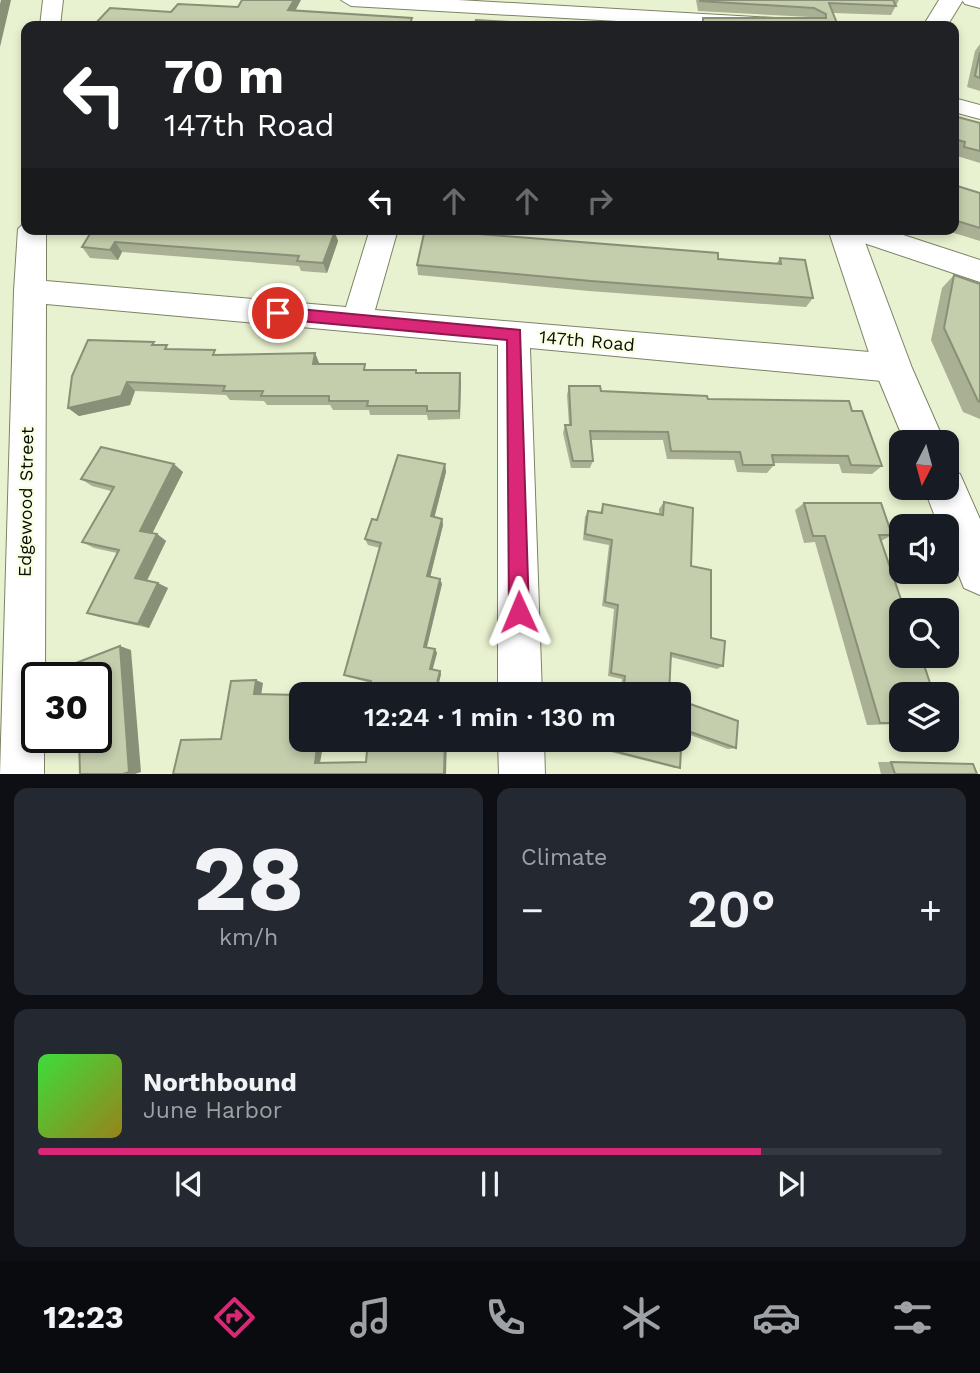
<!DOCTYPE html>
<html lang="en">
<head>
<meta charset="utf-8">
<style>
	:root { --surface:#171b24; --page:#242831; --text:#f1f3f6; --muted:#9ea1a6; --line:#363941; --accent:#db2777 }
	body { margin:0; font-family:"Work Sans",sans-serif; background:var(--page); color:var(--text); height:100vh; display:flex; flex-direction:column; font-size:26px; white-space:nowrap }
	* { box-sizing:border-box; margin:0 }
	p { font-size:23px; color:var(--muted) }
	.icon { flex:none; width:38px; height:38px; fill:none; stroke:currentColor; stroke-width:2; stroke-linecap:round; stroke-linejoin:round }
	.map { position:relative; height:774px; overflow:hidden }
	.details { display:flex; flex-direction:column; gap:14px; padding:14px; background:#0d0f14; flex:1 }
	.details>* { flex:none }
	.hud { position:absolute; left:21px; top:21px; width:938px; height:214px; border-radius:14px; box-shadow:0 4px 10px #0003; background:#202124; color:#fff; overflow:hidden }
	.needle { width:46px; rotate:186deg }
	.buttons { position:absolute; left:889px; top:430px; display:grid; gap:14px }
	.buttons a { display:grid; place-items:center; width:70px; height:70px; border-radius:14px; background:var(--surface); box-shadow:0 4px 10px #0003; font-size:35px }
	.speed { position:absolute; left:21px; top:662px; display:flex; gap:14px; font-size:35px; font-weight:700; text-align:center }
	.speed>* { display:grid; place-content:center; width:91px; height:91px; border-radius:50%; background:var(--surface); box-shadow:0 4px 10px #0003; line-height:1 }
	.speed .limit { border:4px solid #111; border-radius:10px; background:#fff; color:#111 }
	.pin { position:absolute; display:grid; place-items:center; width:60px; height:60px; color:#fff; margin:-30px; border:4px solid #fff; border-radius:50%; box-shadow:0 2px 7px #0007 }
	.me { position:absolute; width:77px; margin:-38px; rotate:359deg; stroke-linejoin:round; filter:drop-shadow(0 0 5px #0008) }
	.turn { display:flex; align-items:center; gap:24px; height:147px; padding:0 28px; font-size:32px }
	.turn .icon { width:91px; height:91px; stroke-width:2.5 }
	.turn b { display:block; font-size:49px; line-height:60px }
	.lanes { display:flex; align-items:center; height:66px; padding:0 28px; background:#0003; justify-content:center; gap:35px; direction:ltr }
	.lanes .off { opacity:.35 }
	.big { font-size:52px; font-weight:600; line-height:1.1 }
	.details .tile { flex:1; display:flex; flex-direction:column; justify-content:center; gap:10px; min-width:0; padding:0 24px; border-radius:14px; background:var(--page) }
	.details .dial { align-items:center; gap:0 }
	.dial b { font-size:91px; line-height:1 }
	.song { display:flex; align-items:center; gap:21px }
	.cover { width:84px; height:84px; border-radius:10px; background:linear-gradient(135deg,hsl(120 70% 55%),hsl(50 70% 35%)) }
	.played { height:7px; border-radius:4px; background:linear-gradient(90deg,var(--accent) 80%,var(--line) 80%) }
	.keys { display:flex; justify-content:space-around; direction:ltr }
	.heat { display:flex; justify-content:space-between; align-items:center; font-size:38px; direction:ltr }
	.details .tiles { flex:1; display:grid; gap:14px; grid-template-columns:1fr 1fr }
	.tile:last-child { grid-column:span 2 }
	.trip { position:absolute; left:289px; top:682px; width:402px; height:70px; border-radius:14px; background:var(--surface); box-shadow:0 4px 10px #0003; font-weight:600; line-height:70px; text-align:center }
	.dock { display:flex; height:112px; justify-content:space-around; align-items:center; background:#090b0e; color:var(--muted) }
	.dock .icon { width:49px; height:49px }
	.dock .current { color:var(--accent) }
	.dock b { font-size:32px; color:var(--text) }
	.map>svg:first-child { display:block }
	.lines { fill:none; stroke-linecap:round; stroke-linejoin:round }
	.minor-casing { stroke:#7b8465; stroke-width:2 }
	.tertiary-casing { stroke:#7b8465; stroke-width:2 }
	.minor { fill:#fff; fill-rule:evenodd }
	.tertiary { fill:#fff; fill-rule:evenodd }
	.wall { fill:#a9b094 }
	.shaded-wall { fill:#899078 }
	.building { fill:#c4cdac; stroke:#899078; stroke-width:2 }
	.route { fill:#db2777; stroke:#8e194d; stroke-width:2 }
	.labels { text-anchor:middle; stroke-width:5; stroke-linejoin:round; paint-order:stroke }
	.street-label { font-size:18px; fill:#0a0d03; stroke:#f7ffe3 }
</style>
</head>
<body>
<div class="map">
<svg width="980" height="775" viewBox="0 0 980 775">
	<rect width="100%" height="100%" fill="#e9f2d0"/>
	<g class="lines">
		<g class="minor-casing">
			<g id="minor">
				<polygon points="43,0 63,0 60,26 40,26"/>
				<polygon points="341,0 458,0 810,20 820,26 705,26 351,6"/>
				<polygon points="962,0 980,0 980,8 965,4"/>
				<polygon points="954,98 980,105 980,119 954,112"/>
				<polygon points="26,221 26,229 46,229 46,281 346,307 370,229 398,229 375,310 893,354 905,358 909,368 905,378 893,382 530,348 542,695 498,695 498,345 46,304 45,677 37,677 37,737 44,737 44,775 0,775 14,291 18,229"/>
				<polygon points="839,229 885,229 980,260 980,282 843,236"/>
				<polygon points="498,740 544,740 545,775 499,775"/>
			</g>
		</g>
		<g class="tertiary-casing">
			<g id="tertiary">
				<polygon points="939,0 963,0 947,26 923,26"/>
				<polygon points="828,229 860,229 912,368 945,443 905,443 874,368"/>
				<polygon points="947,469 960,474 980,519 980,595 964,588 947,546 947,527 939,527 924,488 947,488"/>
			</g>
		</g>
		<use href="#minor" class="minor"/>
		<use href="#tertiary" class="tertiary"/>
	</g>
	<g class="wall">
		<polygon points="696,0 899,0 891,15 833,13 838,26 701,26 703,18 810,17 698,11"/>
		<polygon points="980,44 980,91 967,87 975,51"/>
		<polygon points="954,116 980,123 980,163 957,156 958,152 954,151"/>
		<polygon points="954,185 980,193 980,241 941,229 954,229"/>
		<polygon points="93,229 335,233 338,241 327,273 301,271 299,266 122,252 118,260 90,258 82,247"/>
		<polygon points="425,229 458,229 458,232 776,264 780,258 813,298 806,307 589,291 418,275 417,265"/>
		<polygon points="954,275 980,284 980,419 963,412 931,340 942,288"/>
		<polygon points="156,345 169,349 218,355 315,353 319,363 319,364 366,370 417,373 460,373 460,419 428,420 427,415 370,415 369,410 333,410 330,405 267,405 264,401 230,400 226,395 135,391 130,405 79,416 68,408"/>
		<polygon points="569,386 601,391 852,411 882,466 872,474 842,473 839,464 774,463 774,465 767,473 737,472 734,460 667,459 663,440 591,440 593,461 590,468 571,468 563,433 565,425 569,425 567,395"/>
		<polygon points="445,464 446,472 434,517 442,519 443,525 430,577 442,584 427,647 435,649 437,653 432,669 440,671 441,674 436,695 371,695 371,683 348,677 344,675 380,548 368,545 365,539"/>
		<polygon points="183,472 152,533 157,534 166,541 147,581 168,588 149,628 99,617 87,613 117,553 94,548 82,542 111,491 92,486 81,479"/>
		<polygon points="664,502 691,566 711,638 723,666 717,669 671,657 669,695 620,695 622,679 608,676 614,609 602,606 609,545 583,540 585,517 588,511 600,513 603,504 659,515 659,509"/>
		<polygon points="804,503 892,535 881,541 901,656 925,656 921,657 901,695 901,724 867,725 815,542 804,543 795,510"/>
		<polygon points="679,700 736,748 728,749 682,732 680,768 675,768 603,750 604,740 679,740"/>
		<polygon points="878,762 891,762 977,774 881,774"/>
	</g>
	<g class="shaded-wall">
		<polygon points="1,0 11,0 0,47 0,4"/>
		<polygon points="294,0 301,0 291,19 288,10"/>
		<polygon points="329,229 337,229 335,233 338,241 327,273 323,263"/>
		<polygon points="115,242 122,252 118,260 110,250"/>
		<polygon points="315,353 319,363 317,374 313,364"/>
		<polygon points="460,373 461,382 460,419 459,411"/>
		<polygon points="127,382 135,391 130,405 79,416 68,408"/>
		<polygon points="174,464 183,472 150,538 140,531"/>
		<polygon points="445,464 446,472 433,523 431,516"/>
		<polygon points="442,519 443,525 429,582 427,576"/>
		<polygon points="157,534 166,541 145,584 135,578"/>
		<polygon points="440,579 442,584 426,650 424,647"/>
		<polygon points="158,583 168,588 149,628 138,624"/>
		<polygon points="120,646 131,650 141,772 135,774 123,774"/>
		<polygon points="435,649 437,653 432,672 430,669"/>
		<polygon points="440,671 441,674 436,695 434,695"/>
		<polygon points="256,680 263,683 261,696 254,694"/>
		<polygon points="318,740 324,740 320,763 315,763"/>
		<polygon points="445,740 447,740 446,774 444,774"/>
	</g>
	<g class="building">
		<polygon points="242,0 294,0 288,10 412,18 409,26 93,26 110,8 171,12 178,4 238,7"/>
		<polygon points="700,0 893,0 896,6 829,3 838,26 703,26 703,18 826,18 826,14 814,8 700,1"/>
		<polygon points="476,20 574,26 474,26"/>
		<polygon points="980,52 980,78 975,76"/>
		<polygon points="954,116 980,123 980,151 964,147 965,142 954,139"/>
		<polygon points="954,185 980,193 980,228 954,220"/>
		<polygon points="93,229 329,229 329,230 335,231 323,263 297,261 299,256 115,242 110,250 82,247"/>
		<polygon points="425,229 456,229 455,232 718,253 718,259 781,264 780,258 805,260 813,298 591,281 417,265"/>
		<polygon points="954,275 980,284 980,402 978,401 944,328"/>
		<polygon points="88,340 154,342 152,345 167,345 165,349 215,350 213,355 315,353 313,364 365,364 364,370 416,370 416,373 460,373 459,411 427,411 427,406 367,406 368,401 329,401 329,396 261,396 263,391 223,391 225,386 127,382 121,396 68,408 72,376"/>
		<polygon points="569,386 600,386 601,391 707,396 708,399 849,401 852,411 862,411 882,466 851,465 848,456 772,455 774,465 743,465 740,452 671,451 668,432 590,431 593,461 573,461 565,425 571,425"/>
		<polygon points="101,447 174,464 140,531 157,534 135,578 158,583 138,624 87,613 119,550 82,542 114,487 81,479"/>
		<polygon points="398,455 445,464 431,516 442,519 427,576 440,579 424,647 435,649 430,669 440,671 434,695 371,695 371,681 344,675 381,543 365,539 372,519 377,520"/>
		<polygon points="664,502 693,508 691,566 711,570 711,638 725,641 723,666 671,653 669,695 623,695 625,676 611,673 618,605 605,602 612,540 585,534 588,511 602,513 603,504 663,515"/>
		<polygon points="804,503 881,503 892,535 879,535 905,611 901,611 901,656 921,656 934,695 901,695 901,723 880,723 825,536 813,536"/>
		<polygon points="120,646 129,772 123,774 80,774 79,737 96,737 96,677 76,677 76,663"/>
		<polygon points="256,680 254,694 301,695 301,740 318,740 315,763 366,762 368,740 445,740 444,774 173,774 181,740 221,739 231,681"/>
		<polygon points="679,700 738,721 736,748 682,729 680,768 606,749 607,740 679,740"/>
		<polygon points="891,762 973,764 977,774 895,774"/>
	</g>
	<polygon class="route" points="278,307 520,330 529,612 526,619 519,622 512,619 509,612 507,340 278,319 271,313"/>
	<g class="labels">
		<g class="street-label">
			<text transform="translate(587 341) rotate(5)" y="6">147th Road</text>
			<text transform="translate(26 502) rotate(-89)" y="6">Edgewood Street</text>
		</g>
	</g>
</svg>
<div class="buttons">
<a><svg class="needle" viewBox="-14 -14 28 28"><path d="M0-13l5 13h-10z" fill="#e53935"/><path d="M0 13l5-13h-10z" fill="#9ea1a6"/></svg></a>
<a><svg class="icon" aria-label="sound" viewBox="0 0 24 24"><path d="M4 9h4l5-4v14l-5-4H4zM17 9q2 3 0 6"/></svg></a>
<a><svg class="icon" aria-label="search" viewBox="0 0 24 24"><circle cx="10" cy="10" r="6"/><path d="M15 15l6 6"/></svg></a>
<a><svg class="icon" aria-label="layers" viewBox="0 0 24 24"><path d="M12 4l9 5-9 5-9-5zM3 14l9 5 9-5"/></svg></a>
</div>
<div class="speed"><div class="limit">30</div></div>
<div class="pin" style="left:278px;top:313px;background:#d93025"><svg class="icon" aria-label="arrive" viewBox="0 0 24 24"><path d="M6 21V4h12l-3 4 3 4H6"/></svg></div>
<svg class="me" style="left:519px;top:612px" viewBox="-20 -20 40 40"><path d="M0-17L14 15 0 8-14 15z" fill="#db2777" stroke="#fff" stroke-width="4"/></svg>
<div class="trip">12:24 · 1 min · 130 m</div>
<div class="hud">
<div class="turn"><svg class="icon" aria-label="left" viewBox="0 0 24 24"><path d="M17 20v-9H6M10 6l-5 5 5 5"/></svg><div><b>70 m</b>147th Road</div></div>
<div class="lanes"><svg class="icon" aria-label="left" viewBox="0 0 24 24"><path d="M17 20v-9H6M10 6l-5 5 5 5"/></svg><svg class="icon off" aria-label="ahead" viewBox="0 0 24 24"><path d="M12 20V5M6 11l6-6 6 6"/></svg><svg class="icon off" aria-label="ahead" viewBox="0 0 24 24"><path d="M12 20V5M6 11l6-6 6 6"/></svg><svg class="icon off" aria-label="right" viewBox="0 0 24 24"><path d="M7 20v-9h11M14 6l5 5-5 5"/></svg></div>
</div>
</div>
<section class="details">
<div class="tiles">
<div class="tile dial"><b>28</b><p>km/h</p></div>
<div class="tile"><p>Climate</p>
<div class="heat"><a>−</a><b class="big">20°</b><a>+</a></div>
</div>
<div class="tile">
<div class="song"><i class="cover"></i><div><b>Northbound</b><p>June Harbor</p></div></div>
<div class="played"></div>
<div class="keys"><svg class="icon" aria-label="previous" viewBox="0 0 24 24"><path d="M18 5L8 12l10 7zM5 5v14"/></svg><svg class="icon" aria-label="pause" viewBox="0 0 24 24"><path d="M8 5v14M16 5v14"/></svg><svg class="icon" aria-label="next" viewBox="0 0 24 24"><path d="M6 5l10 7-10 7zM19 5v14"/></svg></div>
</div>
</div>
</section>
<nav class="dock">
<b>12:23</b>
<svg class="icon current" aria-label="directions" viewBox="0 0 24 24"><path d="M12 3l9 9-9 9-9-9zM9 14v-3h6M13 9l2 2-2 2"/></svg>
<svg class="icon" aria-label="music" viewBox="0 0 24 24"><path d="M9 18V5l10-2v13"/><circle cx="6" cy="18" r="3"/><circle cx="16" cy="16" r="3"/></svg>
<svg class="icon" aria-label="phone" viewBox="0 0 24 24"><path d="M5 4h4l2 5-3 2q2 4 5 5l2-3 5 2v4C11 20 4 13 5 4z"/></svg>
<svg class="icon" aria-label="climate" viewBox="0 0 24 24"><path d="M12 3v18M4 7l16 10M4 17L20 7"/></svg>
<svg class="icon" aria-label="car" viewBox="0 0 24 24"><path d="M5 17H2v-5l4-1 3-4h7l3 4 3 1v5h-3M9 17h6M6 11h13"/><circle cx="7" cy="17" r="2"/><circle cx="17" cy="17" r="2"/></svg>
<svg class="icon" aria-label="filters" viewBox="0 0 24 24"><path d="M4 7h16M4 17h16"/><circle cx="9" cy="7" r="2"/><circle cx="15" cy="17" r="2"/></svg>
</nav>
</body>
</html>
